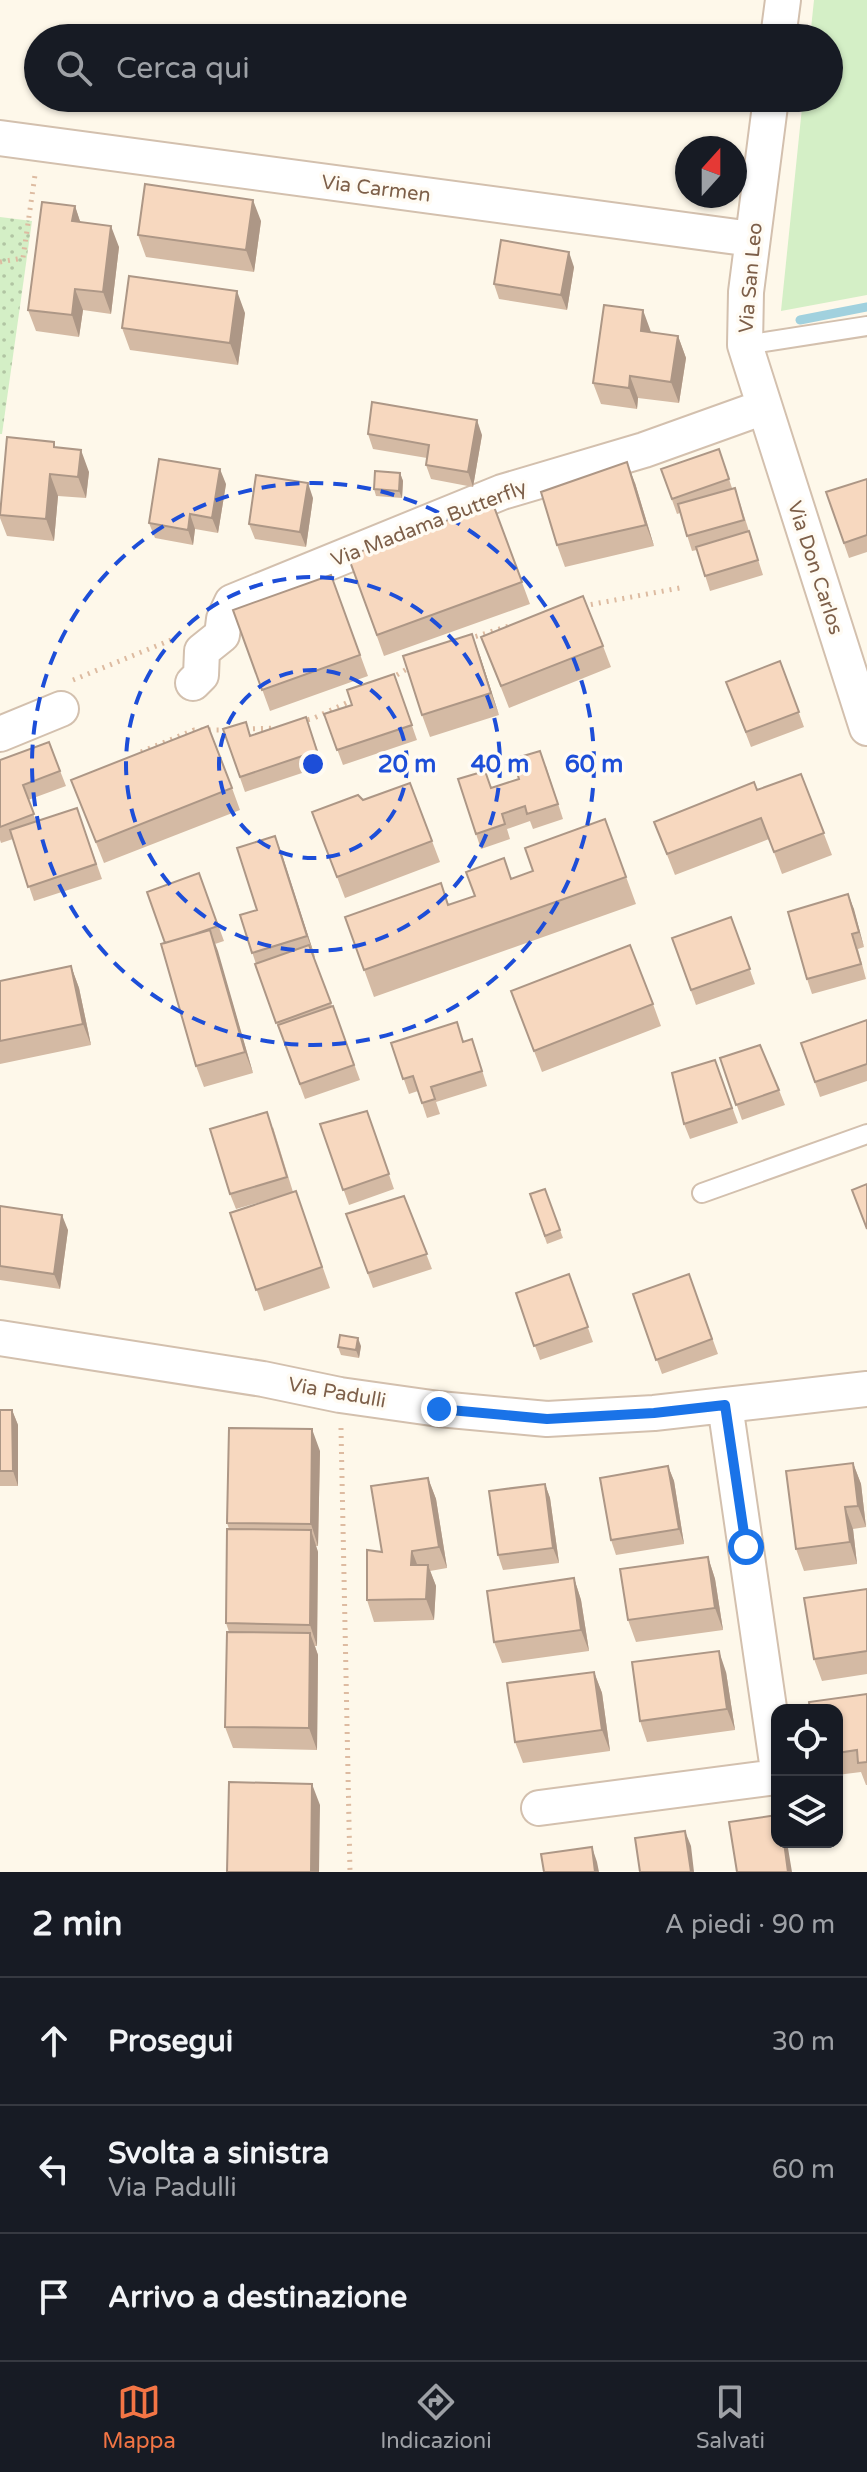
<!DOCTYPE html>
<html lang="it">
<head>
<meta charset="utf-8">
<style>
  :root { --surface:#171b24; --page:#242831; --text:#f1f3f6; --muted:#9ea1a6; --line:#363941; --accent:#f37545 }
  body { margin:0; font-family:"Varela Round",sans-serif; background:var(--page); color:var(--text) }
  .controls { position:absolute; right:24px; bottom:24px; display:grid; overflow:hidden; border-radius:16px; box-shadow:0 2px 6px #0004 }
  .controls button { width:72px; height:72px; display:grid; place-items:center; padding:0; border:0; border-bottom:2px solid var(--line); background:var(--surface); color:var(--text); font:40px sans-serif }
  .compass { position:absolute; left:675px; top:136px; width:72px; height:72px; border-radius:50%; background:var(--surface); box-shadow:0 2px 6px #0004; rotate:21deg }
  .stop { position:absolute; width:24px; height:24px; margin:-18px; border:6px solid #1a73e8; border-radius:50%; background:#fff }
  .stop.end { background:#1a73e8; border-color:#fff; box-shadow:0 2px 8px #0008 }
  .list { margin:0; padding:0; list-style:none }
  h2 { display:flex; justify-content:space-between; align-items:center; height:104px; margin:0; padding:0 32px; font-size:34px }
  h2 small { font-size:26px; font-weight:400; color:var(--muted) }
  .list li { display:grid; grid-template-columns:52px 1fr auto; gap:24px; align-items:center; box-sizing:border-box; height:128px; padding:0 32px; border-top:2px solid var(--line) }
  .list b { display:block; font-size:30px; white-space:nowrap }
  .list p { margin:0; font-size:26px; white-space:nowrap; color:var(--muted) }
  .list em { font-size:26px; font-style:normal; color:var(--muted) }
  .icon { flex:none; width:44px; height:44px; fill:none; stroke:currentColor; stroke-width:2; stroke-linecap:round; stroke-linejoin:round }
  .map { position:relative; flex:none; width:867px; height:1872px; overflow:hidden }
  .search { position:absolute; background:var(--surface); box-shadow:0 2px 6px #0004; left:24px; right:24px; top:24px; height:88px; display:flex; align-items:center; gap:20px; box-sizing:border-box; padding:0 28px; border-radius:44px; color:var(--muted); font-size:30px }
  .sheet { height:488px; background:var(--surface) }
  nav { display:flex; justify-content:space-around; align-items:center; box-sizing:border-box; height:112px; border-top:2px solid var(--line); background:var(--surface); font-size:22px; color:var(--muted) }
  nav a { display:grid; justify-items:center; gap:4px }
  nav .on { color:var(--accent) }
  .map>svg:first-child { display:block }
  .grass { fill:#d4efc6 }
  .park { fill:url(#park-dots) }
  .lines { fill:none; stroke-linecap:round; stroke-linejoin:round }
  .stream { stroke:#a1d1de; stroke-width:9 }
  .service-casing { stroke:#d3c0ae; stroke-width:22 }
  .minor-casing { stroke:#d3c0ae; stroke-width:38 }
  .path { stroke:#ddbba1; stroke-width:5; stroke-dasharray:2 6; stroke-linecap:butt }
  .service { stroke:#fff; stroke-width:18 }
  .minor { stroke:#fff; stroke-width:34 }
  .wall { fill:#d4baa4 }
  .shaded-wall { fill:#ad9786 }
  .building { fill:#f7d8bf; stroke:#ad9786; stroke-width:2 }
  .route { stroke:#1a73e8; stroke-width:10 }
  .ring { fill:none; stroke:#1d4ed8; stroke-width:4; stroke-dasharray:14 10 }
  .labels { text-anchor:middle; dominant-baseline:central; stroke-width:7; stroke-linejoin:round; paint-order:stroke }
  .street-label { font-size:20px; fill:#7d5f49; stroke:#fffbf3 }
  .centre { fill:#1d4ed8; stroke:#fffbf3; stroke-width:4 }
  .ring-label { font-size:24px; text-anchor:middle; font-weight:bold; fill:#1d4ed8; stroke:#fffbf3; stroke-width:7; stroke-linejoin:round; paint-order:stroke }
</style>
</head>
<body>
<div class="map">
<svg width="867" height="1872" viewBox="0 0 867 1872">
  <defs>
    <pattern id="park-dots" width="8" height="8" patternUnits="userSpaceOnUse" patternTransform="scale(2)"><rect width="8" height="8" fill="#d4efc6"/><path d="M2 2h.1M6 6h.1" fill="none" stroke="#b1c5a3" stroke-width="1.8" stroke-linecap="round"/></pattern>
  </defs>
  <rect width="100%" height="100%" fill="#fef8ea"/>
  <path class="grass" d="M814,0H867V295L781,311L803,98H829V38H810Z"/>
  <path class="park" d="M0,217L32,221L2,434H0Z"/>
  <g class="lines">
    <path class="stream" d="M800,320L867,307"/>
    <defs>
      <path id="service" d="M745,345L867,326
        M702,1193L867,1134"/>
      <path id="minor" d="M778,38L783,0
        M771,98L746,292L745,345L867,728
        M0,138L752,239
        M193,683L201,675L202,651L222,635L224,619L232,602L502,492L644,450L764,407
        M0,734L61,709
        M0,1338L263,1379L340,1395L439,1409L547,1419L654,1413L867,1389
        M725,1405L777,1763
        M539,1808L777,1777"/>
    </defs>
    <use href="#service" class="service-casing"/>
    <use href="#minor" class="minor-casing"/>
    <path class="path" d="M0,262L23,258L35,175
      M583,606L685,587
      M468,639L512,625
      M390,679L412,666
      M73,680L171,640
      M300,722L314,718L357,698
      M245,729L275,728
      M141,752L194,730H227
      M341,1428L350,1872"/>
    <use href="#service" class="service"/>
    <use href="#minor" class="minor"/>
  </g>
  <path class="wall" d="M75,206L80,222L119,247L111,314L83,310L79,337L36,331L28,310Z
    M261,221L254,272L146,257L138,235Z
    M574,267L567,310L499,299L494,284Z
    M245,313L238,365L130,350L122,328Z
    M651,333L678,336L686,358L679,403L638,398L637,409L601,404L593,383Z
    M368,434L482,435L473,487L431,479L426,465L427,458L373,449Z
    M56,448L89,472L86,498L58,496L54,541L7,536L0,518V504Z
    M719,449L732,488L740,503L763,575L710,591L697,550L692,551L680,513L677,514L661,469Z
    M400,473L403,481L402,498L376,496L374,489Z
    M867,479V552L849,558L826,492Z
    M635,483L654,546L565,567L557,545Z
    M226,484L218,533L195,529L193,545L155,538L149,523Z
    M313,498L306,547L255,539L249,524Z
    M493,504L530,604L384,656L348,556Z
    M331,575L368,676L270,711L233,610Z
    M481,637L603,646L611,667L509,708Z
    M480,656L499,715L430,737L422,715Z
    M780,661L804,727L751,747L726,682Z
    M394,674L417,740L343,765L324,714L352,705Z
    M306,717L323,766L245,792L223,729L251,736Z
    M49,742L66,786L28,800L36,821L77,808L102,879L34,901L13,839L1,843L0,840V760Z
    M546,766L563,819L533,829L530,821L507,829L510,839L481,849L476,834L491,788L519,779Z
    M801,774L832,855L782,874L769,839L675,875L654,822L757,790Z
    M71,780L232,788L240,810L104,863Z
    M363,800L432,841L440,862L345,898L312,812Z
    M605,819L636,904L374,997L345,917L449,905L475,896L512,879L533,871Z
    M275,836L315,957L314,958L332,1006H333L360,1080L305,1099L255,964H256L240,915L257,910Z
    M199,873L224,941L215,944L253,1073L204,1087L196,1066L165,943Z
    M848,894L864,947L858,949L866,979L812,994L807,979Z
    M731,917L755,984L696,1005L672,938Z
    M71,966L79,988L91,1045L0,1064V981Z
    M511,991L653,1004L661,1026L542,1072Z
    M867,1020V1081L820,1097L801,1043Z
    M464,1042L477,1054L487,1086L436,1102L440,1114L427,1118L418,1091L409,1094L391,1043Z
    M720,1058L779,1090L785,1105L742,1120Z
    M715,1060L738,1123L690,1139L684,1124Z
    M367,1111L394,1189L349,1205L320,1124Z
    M273,1127L293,1192L296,1191L330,1288L264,1311L230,1213L275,1198L236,1209L230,1194Z
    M545,1189L563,1238L547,1244L530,1194Z
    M404,1196L432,1269L373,1288L346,1214Z
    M0,1206L68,1230L60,1289L0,1280Z
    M569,1274L593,1342L540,1360L516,1293Z
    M689,1274L718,1354L662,1374L633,1294Z
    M361,1346L359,1358L341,1355L338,1347Z
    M0,1410H12L18,1425V1486H0Z
    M320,1451L318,1546H316L318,1552L317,1646H315L318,1655L317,1750L233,1748L225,1727L229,1632L226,1623L229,1529L227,1523Z
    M853,1463L861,1484L866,1527L853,1529L857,1564L804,1571L796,1549Z
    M668,1466L674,1481L684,1544L616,1555L611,1540Z
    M428,1478L436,1499L447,1568L430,1571L436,1586L434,1620L374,1622L367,1600L382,1552Z
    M545,1484L550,1498L559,1563L503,1570L498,1555Z
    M708,1557L715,1579L723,1630L636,1642L628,1620Z
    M574,1578L581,1600L589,1651L502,1663L494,1642Z
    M867,1589V1674L822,1681L814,1659Z
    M594,1672L602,1693L610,1751L523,1763L515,1742Z
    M726,1672L735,1730L647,1742L640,1721Z
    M867,1694V1785H866L861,1772L837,1775V1710Z"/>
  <path class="shaded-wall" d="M253,200L261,221L254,272L246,250Z
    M75,206L82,227L72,221Z
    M111,226L119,247L111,314L103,292Z
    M569,252L574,267L567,310L561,295Z
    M75,289L83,310L79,337L72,315Z
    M237,291L245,313L238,365L230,343Z
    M643,310L651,332L648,353L641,331Z
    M678,336L686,358L679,403L671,382Z
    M630,376L638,398L637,409L629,388Z
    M477,420L482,435L473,487L468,472Z
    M81,450L89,472L86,498L78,477Z
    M627,462L635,483L654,546L646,525Z
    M220,469L226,484L218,533L212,518Z
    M400,473L403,481L402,498L399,491Z
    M50,474L58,496L54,541L46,519Z
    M308,483L313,498L306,547L300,532Z
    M190,514L195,529L193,545L188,530Z
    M472,634L480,656L499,715L491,693Z
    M275,836L283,857L315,957L307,936Z
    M848,894L854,909L864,947L859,932Z
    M210,930L218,951L253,1073L245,1052Z
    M71,966L79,988L91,1045L83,1024Z
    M62,1215L68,1230L60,1289L54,1274Z
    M358,1338L361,1346L359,1358L356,1350Z
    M12,1410L18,1425V1486L13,1471Z
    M312,1429L320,1451L318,1546L311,1524Z
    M853,1463L861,1484L866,1527L858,1506Z
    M668,1466L674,1481L684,1544L679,1529Z
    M428,1478L436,1499L447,1568L439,1547Z
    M545,1484L550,1498L559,1563L553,1548Z
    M845,1507L853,1529L857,1564L850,1542Z
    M311,1530L318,1552L317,1646L310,1625Z
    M412,1551L420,1572L411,1565Z
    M708,1557L715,1579L723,1630L715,1608Z
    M428,1565L436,1586L434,1620L426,1599Z
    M574,1578L581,1600L589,1651L581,1630Z
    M310,1633L318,1655L317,1750L309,1728Z
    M719,1651L726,1672L735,1730L727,1709Z
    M594,1672L602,1693L610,1751L602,1730Z
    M312,1784L320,1805L319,1872H311Z
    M685,1831L691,1846L694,1872H691Z
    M784,1842H787L792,1872H788Z
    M592,1847L597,1862L599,1872H595Z"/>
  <path class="building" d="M145,184L253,200L246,250L138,235Z
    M42,202L75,206L72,221L111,226L103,292L75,289L72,315L28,310Z
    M501,240L569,252L561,295L494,284Z
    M129,276L237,291L230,343L122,328Z
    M604,305L643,310L641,331L678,336L671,382L630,376L629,388L593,383Z
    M372,402L477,420L468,472L426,465L429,445L368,434Z
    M7,437L54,442V447L81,450L78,477L50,474L46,519L0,515Z
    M719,449L729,479L672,499L661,469Z
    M159,459L220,469L212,518L190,514L188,530L149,523Z
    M627,462L646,525L557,545L541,492Z
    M375,471L400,473L399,491L374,489Z
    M256,475L308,483L300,532L249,524Z
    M867,479V535L844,543L826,492Z
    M735,488L744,520L687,536L678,504Z
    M493,504L522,582L377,635L348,556Z
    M749,531L758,560L705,576L696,547Z
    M331,575L360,655L262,690L233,610Z
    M583,596L603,646L501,686L481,637Z
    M472,634L491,693L422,715L403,656Z
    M780,661L799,712L746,732L726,682Z
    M394,674L412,725L337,750L324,714L352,705L347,690Z
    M306,717L317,751L240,777L223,729L246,722L250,736Z
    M208,726L232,788L96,842L71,780Z
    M49,742L60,771L23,785L34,814L0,827V760Z
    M540,751L558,804L527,814L525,806L502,814L505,824L476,834L458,779L485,771L491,788L519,779L513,759Z
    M801,774L824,833L774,852L761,818L667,854L654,822L754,782L757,790Z
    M410,783L432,841L337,877L312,812L358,795L363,800Z
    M77,808L96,864L28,887L10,830Z
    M605,819L626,877L364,970L345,917L441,883L448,905L475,896L466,872L504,858L511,879L533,871L525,848Z
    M275,836L307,936L252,953L240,915L257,910L237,848Z
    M199,873L218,926L195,934L165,943L147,892Z
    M848,894L859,932L852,934L861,964L807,979L788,912Z
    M731,917L750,969L691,990L672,938Z
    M210,930L245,1052L196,1066L161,944Z
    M309,945L331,1003L276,1023L255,964Z
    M630,945L653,1004L534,1051L511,991Z
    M71,966L83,1024L0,1041V981Z
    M333,1006L354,1065L300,1084L278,1025Z
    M867,1020V1064L815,1082L801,1043Z
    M457,1022L463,1042L472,1039L482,1071L431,1087L435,1099L422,1103L413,1076L403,1079L391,1043Z
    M760,1045L779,1090L736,1105L720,1058Z
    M715,1060L732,1108L684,1124L672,1073Z
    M367,1111L389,1174L343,1190L320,1124Z
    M267,1112L287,1177L230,1194L210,1129Z
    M867,1184V1229L852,1190Z
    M545,1189L560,1230L545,1236L530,1194Z
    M296,1191L322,1267L256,1290L230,1213Z
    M404,1196L427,1254L368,1273L346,1214Z
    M0,1206L62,1215L54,1274L0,1266Z
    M569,1274L588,1327L534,1346L516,1293Z
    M689,1274L712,1339L656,1360L633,1294Z
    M340,1335L358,1338L356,1350L338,1347Z
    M0,1410H12L13,1471H0Z
    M229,1428L312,1429L311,1524L227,1523Z
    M853,1463L858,1506L845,1507L850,1542L796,1549L786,1471Z
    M668,1466L679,1529L611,1540L600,1478Z
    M428,1478L439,1547L412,1551L411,1565H428L426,1599L367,1600V1550L382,1552L371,1486Z
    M545,1484L553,1548L498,1555L489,1491Z
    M227,1529L311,1530L310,1625L226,1623Z
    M708,1557L715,1608L628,1620L620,1569Z
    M574,1578L581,1630L494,1642L487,1591Z
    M867,1589V1651L814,1659L804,1598Z
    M227,1632L310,1633L309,1728L225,1727Z
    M719,1651L727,1709L640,1721L632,1662Z
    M594,1672L602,1730L515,1742L507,1683Z
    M867,1694V1762L858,1763L857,1750L837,1753V1710H810L809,1702Z
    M229,1782L312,1784L311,1872H227Z
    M777,1815V1842H784L788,1872H737L729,1822Z
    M685,1831L691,1872H640L635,1838Z
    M592,1847L595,1872H544L541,1854Z"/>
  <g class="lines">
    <path class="route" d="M439,1409L547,1419L654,1413L725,1405L746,1547"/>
  </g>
  <g class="ring">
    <circle cx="313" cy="764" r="94"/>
    <circle cx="313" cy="764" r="187"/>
    <circle cx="313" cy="764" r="281"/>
  </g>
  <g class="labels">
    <g class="street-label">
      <text transform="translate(376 189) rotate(7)">Via Carmen</text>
      <text transform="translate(751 278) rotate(-85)">Via San Leo</text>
      <text transform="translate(429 524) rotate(-21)">Via Madama Butterfly</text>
      <text transform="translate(815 568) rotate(72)">Via Don Carlos</text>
      <text transform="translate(337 1393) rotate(10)">Via Padulli</text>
    </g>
  </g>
  <circle cx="313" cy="764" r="12" class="centre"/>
  <g class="ring-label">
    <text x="407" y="772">20 m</text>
    <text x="500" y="772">40 m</text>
    <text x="594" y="772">60 m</text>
  </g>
</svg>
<div class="controls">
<button><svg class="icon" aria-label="locate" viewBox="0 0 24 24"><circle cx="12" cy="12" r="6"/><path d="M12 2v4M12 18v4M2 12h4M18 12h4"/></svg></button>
<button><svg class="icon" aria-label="layers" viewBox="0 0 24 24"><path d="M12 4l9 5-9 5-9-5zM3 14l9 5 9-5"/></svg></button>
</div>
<svg class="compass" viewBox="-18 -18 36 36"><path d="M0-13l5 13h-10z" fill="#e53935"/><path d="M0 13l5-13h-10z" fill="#9ea1a6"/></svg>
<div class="stop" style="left:746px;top:1547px"></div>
<div class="stop end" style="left:439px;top:1409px"></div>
<div class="search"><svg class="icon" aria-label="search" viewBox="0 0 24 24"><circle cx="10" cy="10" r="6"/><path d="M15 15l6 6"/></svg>Cerca qui</div>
</div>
<section class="sheet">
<h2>2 min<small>A piedi · 90 m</small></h2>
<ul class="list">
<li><svg class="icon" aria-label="ahead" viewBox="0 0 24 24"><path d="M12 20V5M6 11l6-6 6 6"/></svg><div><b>Prosegui</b></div><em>30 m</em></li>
<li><svg class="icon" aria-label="left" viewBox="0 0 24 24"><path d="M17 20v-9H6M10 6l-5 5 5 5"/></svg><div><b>Svolta a sinistra</b><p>Via Padulli</p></div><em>60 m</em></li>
<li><svg class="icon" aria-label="arrive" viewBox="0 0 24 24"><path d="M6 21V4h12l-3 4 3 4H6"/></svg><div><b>Arrivo a destinazione</b></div></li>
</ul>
</section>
<nav>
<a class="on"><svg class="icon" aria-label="map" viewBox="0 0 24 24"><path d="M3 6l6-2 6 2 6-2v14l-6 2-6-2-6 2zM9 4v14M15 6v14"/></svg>Mappa</a>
<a><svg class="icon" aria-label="directions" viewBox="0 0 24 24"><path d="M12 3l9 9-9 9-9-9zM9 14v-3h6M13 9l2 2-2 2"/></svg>Indicazioni</a>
<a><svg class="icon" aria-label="saved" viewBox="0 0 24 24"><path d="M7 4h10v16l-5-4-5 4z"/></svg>Salvati</a>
</nav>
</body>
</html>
